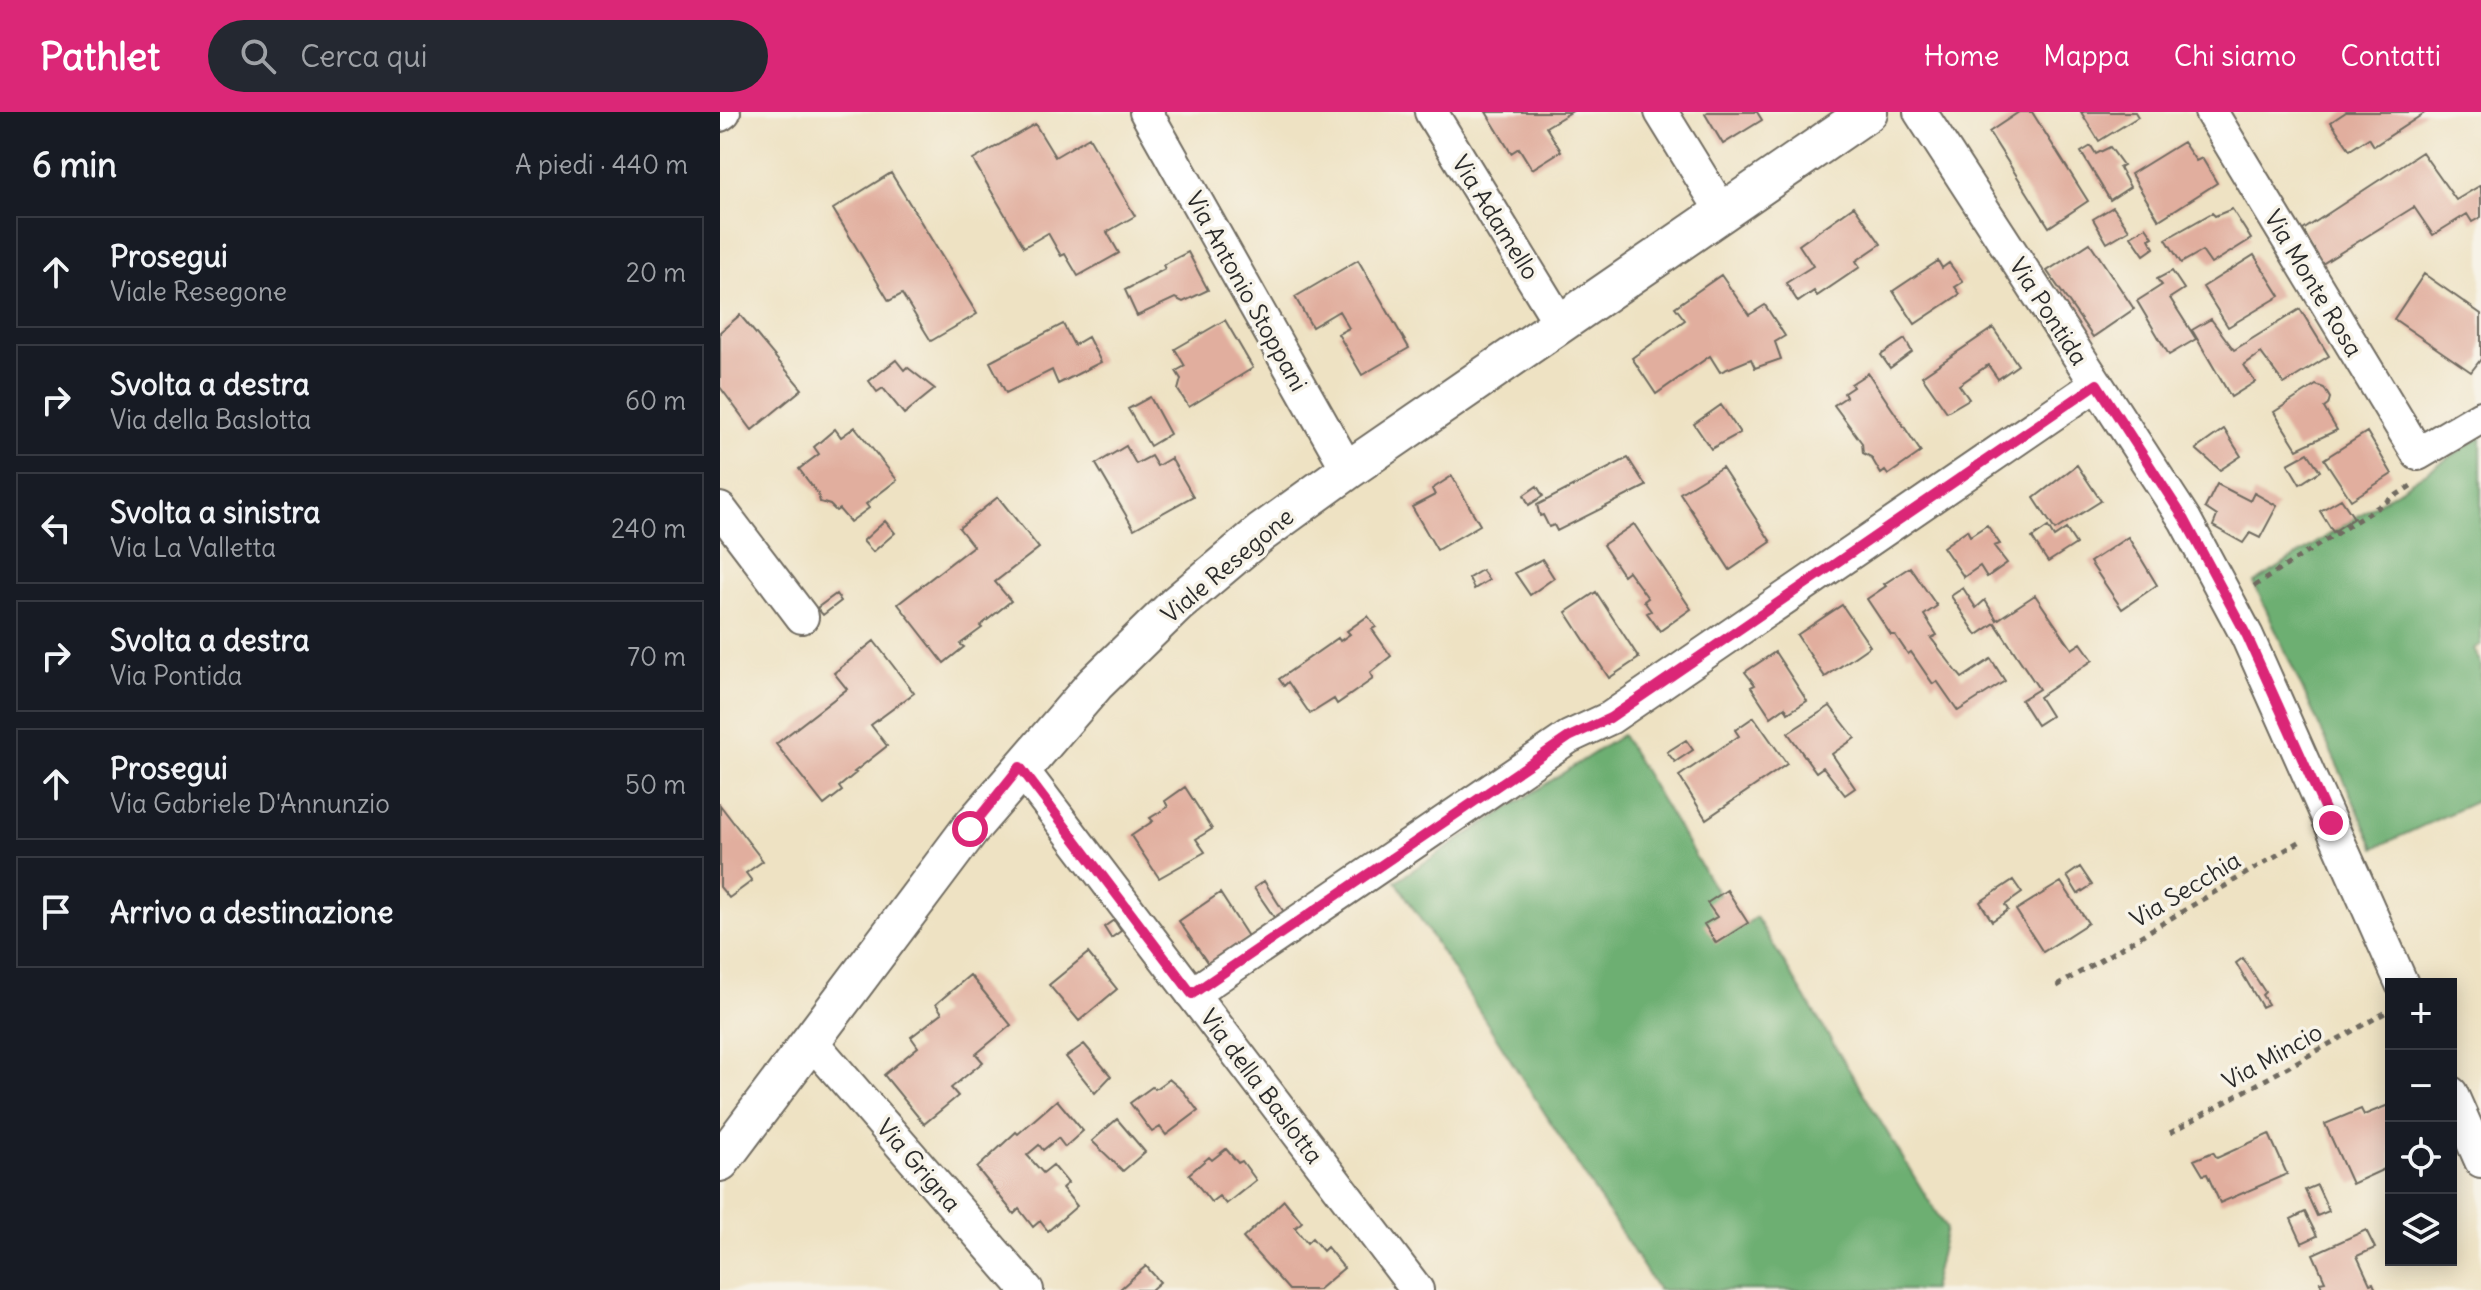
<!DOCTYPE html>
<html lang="it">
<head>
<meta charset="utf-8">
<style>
  :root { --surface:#171b24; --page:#242831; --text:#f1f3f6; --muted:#9ea1a6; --line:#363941; --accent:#db2777 }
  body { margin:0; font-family:Delius,sans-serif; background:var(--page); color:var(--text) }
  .controls { position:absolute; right:24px; bottom:24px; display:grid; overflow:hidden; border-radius:0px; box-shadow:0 4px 20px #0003 }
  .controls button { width:72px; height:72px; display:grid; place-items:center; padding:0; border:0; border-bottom:2px solid var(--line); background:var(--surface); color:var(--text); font:40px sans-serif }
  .stop { position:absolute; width:24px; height:24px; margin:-18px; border:6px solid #db2777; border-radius:50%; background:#fff }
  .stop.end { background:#db2777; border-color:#fff; box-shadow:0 2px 8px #0008 }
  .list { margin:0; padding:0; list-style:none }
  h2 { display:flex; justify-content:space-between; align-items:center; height:104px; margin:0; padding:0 32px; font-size:34px }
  h2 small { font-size:26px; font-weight:400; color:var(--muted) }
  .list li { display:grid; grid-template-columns:52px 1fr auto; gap:24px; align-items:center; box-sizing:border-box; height:112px; margin:0 16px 16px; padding:0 16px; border:2px solid var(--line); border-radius:0px }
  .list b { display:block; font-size:30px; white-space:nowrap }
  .list p { margin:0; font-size:26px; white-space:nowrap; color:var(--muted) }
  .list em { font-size:26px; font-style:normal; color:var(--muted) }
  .icon { flex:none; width:44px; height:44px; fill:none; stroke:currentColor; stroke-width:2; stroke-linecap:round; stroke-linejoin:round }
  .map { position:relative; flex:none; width:1761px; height:1178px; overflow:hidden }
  header { display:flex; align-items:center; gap:48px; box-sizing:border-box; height:112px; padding:0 40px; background:var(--accent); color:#fff }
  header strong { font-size:38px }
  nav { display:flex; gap:44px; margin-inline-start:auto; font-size:28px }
  .search { width:560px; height:72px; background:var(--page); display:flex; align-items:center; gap:20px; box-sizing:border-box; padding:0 28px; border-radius:44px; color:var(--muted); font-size:30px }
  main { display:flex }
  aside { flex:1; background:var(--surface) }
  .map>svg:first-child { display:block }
  .forest { fill:#6daf72; stroke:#4c6d4e; stroke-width:2 }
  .building { fill:#e1ae9e }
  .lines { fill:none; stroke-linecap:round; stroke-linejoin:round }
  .minor-casing { stroke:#6f6b60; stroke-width:36 }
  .tertiary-casing { stroke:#6f6b60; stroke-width:42 }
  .path { stroke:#6f6b60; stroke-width:5; stroke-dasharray:6 6; stroke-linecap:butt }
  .minor { stroke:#fff; stroke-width:32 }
  .tertiary { stroke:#fff; stroke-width:38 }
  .route { stroke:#db2777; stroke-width:10 }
  .labels { text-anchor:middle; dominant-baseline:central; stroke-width:7; stroke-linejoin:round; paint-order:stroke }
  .street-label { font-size:24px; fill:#2b2b2b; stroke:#f7f3e8 }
</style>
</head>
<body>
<header>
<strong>Pathlet</strong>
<div class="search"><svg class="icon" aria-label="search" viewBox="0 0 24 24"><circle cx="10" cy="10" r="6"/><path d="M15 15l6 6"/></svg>Cerca qui</div>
<nav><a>Home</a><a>Mappa</a><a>Chi siamo</a><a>Contatti</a></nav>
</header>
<main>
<aside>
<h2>6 min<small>A piedi · 440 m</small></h2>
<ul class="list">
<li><svg class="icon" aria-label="ahead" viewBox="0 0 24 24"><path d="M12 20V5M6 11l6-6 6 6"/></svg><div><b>Prosegui</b><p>Viale Resegone</p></div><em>20 m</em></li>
<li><svg class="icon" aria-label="right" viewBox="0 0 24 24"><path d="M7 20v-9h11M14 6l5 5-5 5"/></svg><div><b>Svolta a destra</b><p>Via della Baslotta</p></div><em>60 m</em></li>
<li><svg class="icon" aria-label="left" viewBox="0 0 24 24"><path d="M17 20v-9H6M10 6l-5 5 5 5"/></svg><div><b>Svolta a sinistra</b><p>Via La Valletta</p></div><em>240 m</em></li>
<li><svg class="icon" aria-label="right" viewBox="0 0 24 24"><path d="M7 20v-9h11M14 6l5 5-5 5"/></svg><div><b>Svolta a destra</b><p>Via Pontida</p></div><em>70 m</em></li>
<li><svg class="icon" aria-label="ahead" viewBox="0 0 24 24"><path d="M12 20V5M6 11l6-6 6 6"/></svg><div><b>Prosegui</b><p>Via Gabriele D'Annunzio</p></div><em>50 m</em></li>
<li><svg class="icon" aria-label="arrive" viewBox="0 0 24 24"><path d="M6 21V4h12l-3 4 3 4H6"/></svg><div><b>Arrivo a destinazione</b></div></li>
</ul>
</aside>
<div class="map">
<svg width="1761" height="1178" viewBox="0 0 1761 1178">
  <rect width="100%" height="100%" fill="#f7f3e8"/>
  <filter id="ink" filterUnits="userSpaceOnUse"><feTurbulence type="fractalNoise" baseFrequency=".0125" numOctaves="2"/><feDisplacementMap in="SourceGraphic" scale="16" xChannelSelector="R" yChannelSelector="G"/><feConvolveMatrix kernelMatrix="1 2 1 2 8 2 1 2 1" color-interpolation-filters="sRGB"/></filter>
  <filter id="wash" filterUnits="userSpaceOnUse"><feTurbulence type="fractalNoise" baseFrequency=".006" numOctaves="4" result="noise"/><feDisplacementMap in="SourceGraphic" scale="32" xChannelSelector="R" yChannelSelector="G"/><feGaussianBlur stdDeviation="1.8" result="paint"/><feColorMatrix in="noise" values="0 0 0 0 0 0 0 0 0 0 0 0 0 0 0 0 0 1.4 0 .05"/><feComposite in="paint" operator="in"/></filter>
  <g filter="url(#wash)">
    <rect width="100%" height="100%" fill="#eee2c3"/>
    <path class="forest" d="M1761,325V533L1754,537L1761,552V687L1655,736L1534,471Z
      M902,623L1019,817L1036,805L1226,1117L1212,1178H938L676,769Z"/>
    <g id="blocks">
      <path class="building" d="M766,0H851L826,15L841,39L812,57L799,36L791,41Z
        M988,0H1037L1042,8L1003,32L985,2Z
        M1299,0H1312L1368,89L1329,115L1269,20Z
        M1361,0H1415L1418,5L1379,29Z
        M1626,0H1706L1654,34L1649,26L1630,38L1611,10Z
        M315,12L335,45L369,25L415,104L387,120L399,141L358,164L345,142L341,144L328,121L304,135L253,48Z
        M1463,30L1476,49L1482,46L1497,71L1439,108L1411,62Z
        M1371,34L1376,42L1390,35L1403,53L1399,55L1410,75L1390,88L1361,40Z
        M1702,40L1736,88L1761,73V105L1752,110L1747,102L1713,123L1694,95L1602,152L1583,118Z
        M171,61L257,202L211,229L182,182L169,189L113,97Z
        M1134,94L1161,132L1136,149L1140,155L1097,184L1094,179L1078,190L1066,171L1093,154L1079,133Z
        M1393,95L1409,118L1387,131L1373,107Z
        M1512,97L1531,127L1491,152L1482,139L1461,151L1446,127L1492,101L1495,104Z
        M1426,115L1433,125L1429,127L1434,136L1424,143L1411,124Z
        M1370,131L1414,197L1373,225L1327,159Z
        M468,140L488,178L463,190L455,186L417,204L405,178L445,157L443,153Z
        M1534,143L1560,184L1508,215L1483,175Z
        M638,148L689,236L642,263L618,222L629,216L619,199L592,215L575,185Z
        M1218,149L1222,156L1229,151L1243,170L1235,175L1240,182L1195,212L1173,179Z
        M1452,159L1464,177L1450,186L1476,227L1449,243L1417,189L1442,173L1437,167Z
        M1704,162L1761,202V247L1751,260L1674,207Z
        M1001,163L1029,203L1045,193L1065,224L1055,230L1061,247L1035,256L1031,247L1000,260L990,244L936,282L912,246L965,208L955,195Z
        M1580,197L1609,244L1564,272L1541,241L1524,253L1535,270L1511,285L1472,218L1491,207L1514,238Z
        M20,203L82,277L32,318L0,275V220Z
        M505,208L533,256L469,295L458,278L461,267L456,259L465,254L455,237Z
        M343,212L354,233L368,225L381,250L338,272L332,258L286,281L270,250Z
        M1273,216L1298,253L1278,267L1268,253L1239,273L1249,287L1227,300L1202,264Z
        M1185,227L1192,240L1170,256L1161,243Z
        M176,248L184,258L187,255L215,277L184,302L163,276L157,280L149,269Z
        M1148,261L1201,340L1168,363L1165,359L1161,362L1151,345L1143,341L1142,331L1114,293L1126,285L1124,281L1133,275L1131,272Z
        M1596,273L1604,276L1610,286L1608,293L1604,296L1617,318L1577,337L1554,300Z
        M430,285L450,322L430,334L408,297Z
        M1001,293L1020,321L991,337L974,312Z
        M135,315L177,368L146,392L149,396L130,410L119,397L116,399L110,393L100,390L98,382L79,357L99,342L94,335L115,317L121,325Z
        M1504,317L1521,344L1500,358L1476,337Z
        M1647,320L1672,362L1631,388L1604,347Z
        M406,334L416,352L431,344L437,354L451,346L473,384L414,417L376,352Z
        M1588,341L1600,359L1580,372L1568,352Z
        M908,346L926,374L837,419L834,413L829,415L823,403L820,404L817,393Z
        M1357,353L1381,389L1335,418L1314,386Z
        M1002,355L1051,430L1010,458L960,381Z
        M732,364L760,413L717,438L692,395L715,383L712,377Z
        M1497,372L1530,389L1534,381L1557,394L1540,426L1530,421L1523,431L1493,414L1497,404L1485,396Z
        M817,374L823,384L809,393L804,383Z
        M278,385L319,436L275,470L291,489L260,514L262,516L240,532L244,535L224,551L178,492L253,434L239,416Z
        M1621,387L1634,406L1613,420L1600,399Z
        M165,409L175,421L153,440L143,429Z
        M914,412L971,497L940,519L927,501L931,499L924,489L928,486L908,459L903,463L883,433Z
        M1267,413L1280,432L1274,434L1287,451L1267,465L1260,454L1244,465L1223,435L1247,418L1250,424Z
        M1328,415L1334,425L1346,417L1356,432L1328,450L1312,426Z
        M1408,425L1437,473L1402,497L1370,450Z
        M822,447L834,466L810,483L795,461Z
        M1190,455L1217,494L1204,503L1217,523L1211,526L1237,560L1242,566L1271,547L1285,569L1238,599L1217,569L1213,572L1191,540L1188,542L1175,523H1171L1147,487L1166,474L1164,472Z
        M762,458L769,468L754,477L749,466Z
        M1243,476L1256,496L1265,488L1277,508L1315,483L1352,537L1361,531L1373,548L1319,585L1331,604L1317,613L1301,588L1319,577L1275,511L1257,523L1231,484Z
        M876,480L919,546L889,566L846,500Z
        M116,482L121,489L103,503L97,496Z
        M1122,493L1150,534L1105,565L1077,523Z
        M648,504L656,515L652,517L671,544L650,561L653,567L617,592L614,587L590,602L568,570L564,574L559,567L618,526L620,529L630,522L627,519Z
        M154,529L194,581L151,613L167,634L134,660L136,661L119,675L122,679L104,693L56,632L127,577L114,561Z
        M1055,540L1087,589L1068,601L1065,595L1051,605L1031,575L1035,573L1025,560Z
        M1110,594L1135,626L1112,642L1135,676L1125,683L1103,655L1096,660L1068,621Z
        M1034,605L1067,652L986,707L959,664L1019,624L1015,618Z
        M966,628L973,638L955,650L947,640Z
        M465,675L492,717L476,727L485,740L439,766L411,724L433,709L430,706L448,695L445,689Z
        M0,693L43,749L26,761L32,769L9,786L0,775Z
        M1360,755L1372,773L1358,782L1347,764Z
        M1293,768L1302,781L1285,793L1288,798L1272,809L1260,790Z
        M544,769L567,805L558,811L534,776Z
        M1341,770L1368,811L1323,840L1296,798Z
        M1007,778L1028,811L996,831L984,812L997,805L987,791Z
        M500,781L529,826L489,853L459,809Z
        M394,808L401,819L391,826L384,815Z
        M368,841L397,877L359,909L329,873Z
        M1523,846L1545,880L1542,883L1548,892L1542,895L1516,851Z
        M250,863L291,913L256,942L263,950L231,976L238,984L204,1012L164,963L198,935L191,925L222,901L216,892Z
        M364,932L391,964L375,981L346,945Z
        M449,967L463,979L478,999L446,1023L440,1015L432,1020L410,991L432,975L435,977Z
        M337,988L363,1019L345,1035L338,1026L323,1038L319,1033L307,1043L323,1061L333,1053L348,1071L342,1076L357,1094L328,1119L320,1109L313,1115L299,1097L294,1102L257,1056L296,1020L298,1022Z
        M1671,992V1054L1632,1072L1605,1012L1641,997L1644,1003Z
        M397,1007L425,1040L403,1059L372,1029Z
        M1549,1022L1567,1062L1500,1091L1487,1062L1483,1063L1474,1048L1493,1040L1497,1046Z
        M506,1037L518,1051L522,1049L536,1068L506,1092L499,1084L491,1090L469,1062L489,1045L492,1048Z
        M1597,1073L1609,1099L1597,1104L1585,1078Z
        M564,1088L582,1110L575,1116L587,1131L592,1126L603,1139L607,1135L624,1156L598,1178H569L523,1126Z
        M1585,1100L1597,1124L1582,1131L1571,1107Z
        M1646,1118L1655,1136L1637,1144L1650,1172L1653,1171L1656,1178H1603L1600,1170L1605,1169L1593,1142Z
        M426,1154L440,1170L431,1178H399Z"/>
    </g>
  </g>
  <g filter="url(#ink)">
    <use href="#blocks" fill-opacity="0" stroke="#6f6b60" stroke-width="2"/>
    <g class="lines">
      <defs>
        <path id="minor" d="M426,0L628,358
          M711,0L840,211
          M941,0L1002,99
          M1200,0L1465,408L1527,524L1682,872
          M1491,0L1698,342L1761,305
          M0,3L4,0
          M0,397L82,505
          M300,655L697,1178
          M472,882L849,625L890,606L1377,272
          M91,929L307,1178
          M1731,981L1761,1049"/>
        <path id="tertiary" d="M0,1050L250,717L375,572L457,492L541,421L628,358L1148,0"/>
      </defs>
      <use href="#minor" class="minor-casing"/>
      <use href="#tertiary" class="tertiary-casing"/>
      <path class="path" d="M1534,474L1694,372
        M1337,874L1584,727
        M1450,1021L1670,898"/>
      <use href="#minor" class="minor"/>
      <use href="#tertiary" class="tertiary"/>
    </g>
  </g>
  <g class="lines" filter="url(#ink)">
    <path class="route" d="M250,717L300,655L472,882L849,625L890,606L1377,272L1465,408L1527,524L1611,711"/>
  </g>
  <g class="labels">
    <g class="street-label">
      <text transform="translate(776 105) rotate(58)">Via Adamello</text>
      <text transform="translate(1594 171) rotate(59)">Via Monte Rosa</text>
      <text transform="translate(527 179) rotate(61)">Via Antonio Stoppani</text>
      <text transform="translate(1329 199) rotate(57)">Via Pontida</text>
      <text transform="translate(507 453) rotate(-40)">Viale Resegone</text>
      <text transform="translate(1465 777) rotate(-31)">Via Secchia</text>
      <text transform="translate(1552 944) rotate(-29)">Via Mincio</text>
      <text transform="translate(542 974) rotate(53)">Via della Baslotta</text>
      <text transform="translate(199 1053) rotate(49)">Via Grigna</text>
    </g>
  </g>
</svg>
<div class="controls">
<button>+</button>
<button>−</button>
<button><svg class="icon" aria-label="locate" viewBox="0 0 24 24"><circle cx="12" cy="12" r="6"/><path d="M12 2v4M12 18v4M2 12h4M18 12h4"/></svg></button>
<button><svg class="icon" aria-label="layers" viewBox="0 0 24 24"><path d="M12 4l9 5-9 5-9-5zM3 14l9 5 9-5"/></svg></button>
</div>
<div class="stop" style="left:250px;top:717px"></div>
<div class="stop end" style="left:1611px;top:711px"></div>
</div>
</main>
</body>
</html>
